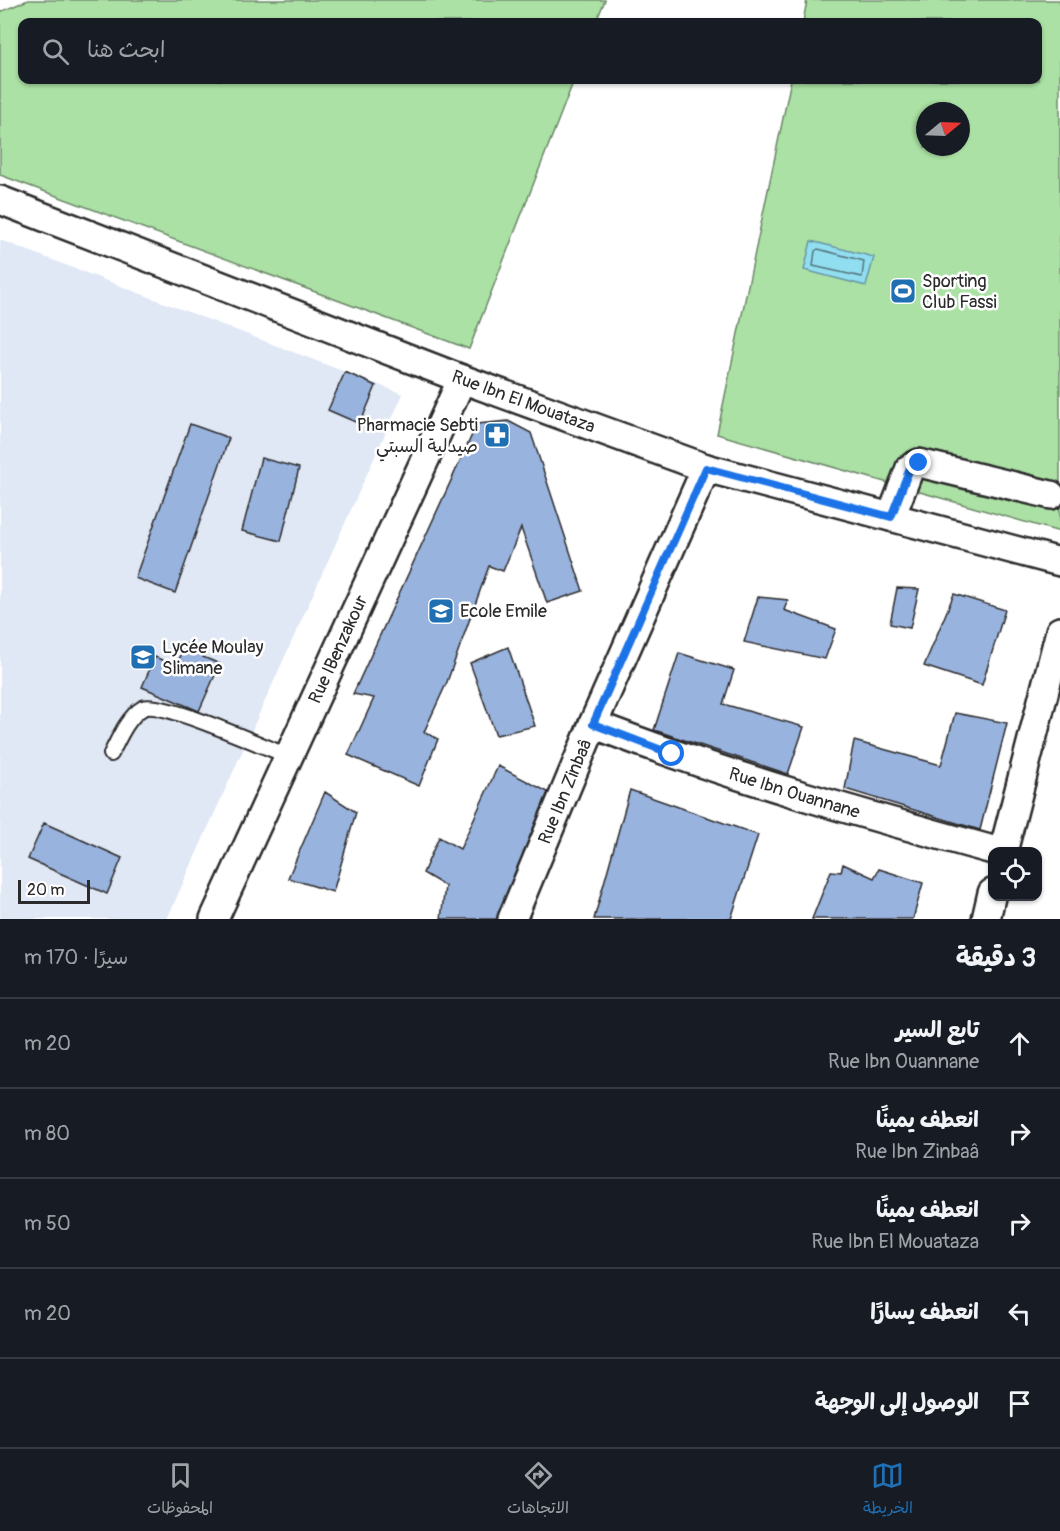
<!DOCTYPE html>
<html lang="ar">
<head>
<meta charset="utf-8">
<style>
  :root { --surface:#171b24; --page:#20242c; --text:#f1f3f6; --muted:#9ea1a6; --line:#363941; --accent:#1f6fb2 }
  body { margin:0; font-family:Pangolin,"Playpen Sans Arabic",sans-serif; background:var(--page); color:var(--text); direction:rtl }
  .controls { position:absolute; right:18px; bottom:18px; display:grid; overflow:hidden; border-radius:12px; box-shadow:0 2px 4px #0004 }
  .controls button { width:54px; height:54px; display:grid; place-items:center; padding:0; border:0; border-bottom:2px solid var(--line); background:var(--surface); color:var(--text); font:30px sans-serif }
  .compass { position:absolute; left:916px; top:102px; width:54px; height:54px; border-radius:50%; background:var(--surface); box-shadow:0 2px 4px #0004; rotate:71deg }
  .scale { position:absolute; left:18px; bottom:15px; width:72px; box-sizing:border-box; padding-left:6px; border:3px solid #2b2b2b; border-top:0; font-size:16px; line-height:21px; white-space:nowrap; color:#2b2b2b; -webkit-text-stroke:4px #fff; paint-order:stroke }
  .stop { position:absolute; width:18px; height:18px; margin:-14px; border:4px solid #1a73e8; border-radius:50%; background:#fff }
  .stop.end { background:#1a73e8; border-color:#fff; box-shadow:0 2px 6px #0008 }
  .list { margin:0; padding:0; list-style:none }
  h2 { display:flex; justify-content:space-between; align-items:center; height:78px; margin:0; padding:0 24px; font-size:26px }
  h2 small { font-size:20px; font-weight:400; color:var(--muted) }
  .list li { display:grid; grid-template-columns:39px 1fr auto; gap:18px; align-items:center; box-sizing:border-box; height:90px; padding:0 24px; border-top:2px solid var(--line) }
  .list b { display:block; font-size:22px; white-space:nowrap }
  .list p { margin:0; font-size:20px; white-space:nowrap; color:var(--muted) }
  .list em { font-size:20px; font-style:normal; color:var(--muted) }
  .icon { flex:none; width:33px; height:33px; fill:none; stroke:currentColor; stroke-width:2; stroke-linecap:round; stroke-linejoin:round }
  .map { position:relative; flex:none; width:1060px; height:919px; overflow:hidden; direction:ltr }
  .search { position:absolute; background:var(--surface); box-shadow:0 2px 4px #0004; left:18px; right:18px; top:18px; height:66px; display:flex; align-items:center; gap:15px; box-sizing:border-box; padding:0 21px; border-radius:12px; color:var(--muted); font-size:22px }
  .sheet { height:528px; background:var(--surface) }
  nav { display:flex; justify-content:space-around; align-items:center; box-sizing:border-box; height:84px; border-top:2px solid var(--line); background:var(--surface); font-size:16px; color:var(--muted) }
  nav a { display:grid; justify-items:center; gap:3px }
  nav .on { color:var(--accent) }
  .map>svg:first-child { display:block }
  .built { fill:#e0e8f5 }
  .green { fill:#abe1a4; stroke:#6b8668; stroke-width:1.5; fill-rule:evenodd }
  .water { fill:#91def1; stroke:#6896a2; stroke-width:1.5 }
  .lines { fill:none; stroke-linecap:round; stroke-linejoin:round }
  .shore { stroke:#54737a; stroke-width:1.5 }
  .building { fill:#99b3df; stroke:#2b2b2b; stroke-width:1.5 }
  .lane-casing { stroke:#2b2b2b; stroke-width:18 }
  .street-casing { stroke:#2b2b2b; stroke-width:32 }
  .lane { stroke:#fff; stroke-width:14 }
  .street { stroke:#fff; stroke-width:27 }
  .route { stroke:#1a73e8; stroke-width:8 }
  .labels { text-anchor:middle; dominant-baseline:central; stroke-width:5; stroke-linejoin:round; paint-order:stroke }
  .poi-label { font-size:18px; fill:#2b2b2b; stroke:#fff; text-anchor:start }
  .street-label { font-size:18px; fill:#2b2b2b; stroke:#fff }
</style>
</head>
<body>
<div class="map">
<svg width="1060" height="919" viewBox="0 0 1060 919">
  <rect width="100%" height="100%" fill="#fff"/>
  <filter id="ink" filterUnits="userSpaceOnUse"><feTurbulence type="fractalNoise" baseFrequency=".0167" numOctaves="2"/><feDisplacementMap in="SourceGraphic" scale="12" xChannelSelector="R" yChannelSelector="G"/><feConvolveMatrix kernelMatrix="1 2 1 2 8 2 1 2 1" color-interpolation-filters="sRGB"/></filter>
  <g filter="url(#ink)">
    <path class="built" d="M0,240L403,394L167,919H0Z"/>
    <path class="green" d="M28,0H605L596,22H22V80H574L469,349L0,175V12Z
      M807,0H1060V532L717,434L791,80H1038V22H803ZM925,111H961V147H925Z"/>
    <path class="water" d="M811,241L874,257L866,286L804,270Z"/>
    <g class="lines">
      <path class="shore" d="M818,249L864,261L862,277L813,266L815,251Z"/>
    </g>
    <path class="building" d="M345,372L376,386L360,424L328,410Z
      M508,421L531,433L583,591L547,603L521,528L503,571L489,566L447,682L424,732L438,739L419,786L348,755L374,698L353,694L477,424Z
      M190,424L229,438L175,593L135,578Z
      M261,458L299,468L281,541L242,531Z
      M897,588L919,589L910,628L890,624Z
      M954,594L1005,610L982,685L924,666Z
      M758,597L788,600L784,610L836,629L825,659L744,642Z
      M186,644L205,652L203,657L220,664L199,711L142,687L155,657L176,666Z
      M508,647L535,726L496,735L470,663Z
      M679,653L734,670L723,704L804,727L788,774L654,730Z
      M955,713L1007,723L980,830L845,789L854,741L941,765Z
      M498,766L548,792L497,919H441L445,886L423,873L439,837L460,849Z
      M630,790L758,835L731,919H594Z
      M325,792L356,812L333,892L288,878Z
      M44,823L122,858L107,894L28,859Z
      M843,864L874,878L879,869L923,883L913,919H812L831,871L841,872Z"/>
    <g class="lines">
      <defs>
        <path id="lane" d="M111,754C118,740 128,716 143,708C160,700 265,747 288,756"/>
        <g id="street">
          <path id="s1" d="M0,200L462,379L706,468L1060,562"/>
          <path d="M891,517L910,468L919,463L1051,495"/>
          <path id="s2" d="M593,724C726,776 862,814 1000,852"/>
          <path d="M1003,852L1060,631"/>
          <path id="s3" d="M214,919L462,379"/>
          <path id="s4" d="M512,919L593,724L706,468"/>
          <path d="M986,919L992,893"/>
        </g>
      </defs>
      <use href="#lane" class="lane-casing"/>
      <use href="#street" class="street-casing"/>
      <use href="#lane" class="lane"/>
      <use href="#street" class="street"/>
    </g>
  </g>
  <g class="lines" filter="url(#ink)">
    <path class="route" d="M672,754L593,724L706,468L891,517L910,468L919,463"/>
  </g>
  <defs>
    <symbol id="stadium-square" viewBox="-11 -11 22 22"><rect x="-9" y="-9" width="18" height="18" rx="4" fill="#1f6fb2" stroke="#fff"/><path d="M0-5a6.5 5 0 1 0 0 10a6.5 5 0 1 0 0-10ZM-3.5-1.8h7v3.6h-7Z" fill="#fff"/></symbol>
    <symbol id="pharmacy-square" viewBox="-11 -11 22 22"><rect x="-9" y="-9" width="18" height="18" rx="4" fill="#1f6fb2" stroke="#fff"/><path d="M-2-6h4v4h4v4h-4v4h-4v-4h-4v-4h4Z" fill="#fff"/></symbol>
    <symbol id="school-square" viewBox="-11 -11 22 22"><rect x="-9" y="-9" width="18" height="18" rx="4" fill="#1f6fb2" stroke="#fff"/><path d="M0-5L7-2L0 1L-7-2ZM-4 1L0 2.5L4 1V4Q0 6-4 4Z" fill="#fff"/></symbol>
  </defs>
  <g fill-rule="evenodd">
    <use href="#stadium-square" x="888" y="276" width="30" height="30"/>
    <use href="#pharmacy-square" x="482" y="420" width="30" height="30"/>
    <use href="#school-square" x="426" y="596" width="30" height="30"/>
    <use href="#school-square" x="128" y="642" width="30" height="30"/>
  </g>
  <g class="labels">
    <g class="poi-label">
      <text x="922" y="281">Sporting<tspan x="922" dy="21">Club Fassi</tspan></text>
      <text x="478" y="425" text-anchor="end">Pharmacie Sebti<tspan x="478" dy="21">صيدلية السبتي</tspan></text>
      <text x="460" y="611">Ecole Emile</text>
      <text x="162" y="647">Lycée Moulay<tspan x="162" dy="21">Slimane</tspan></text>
    </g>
    <g class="street-label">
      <text stroke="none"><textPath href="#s1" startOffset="561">Rue Ibn El Mouataza</textPath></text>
      <text stroke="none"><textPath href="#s3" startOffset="297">Rue IBenzakour</textPath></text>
      <text stroke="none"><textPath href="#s4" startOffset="138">Rue Ibn Zinbaâ</textPath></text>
      <text stroke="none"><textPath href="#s2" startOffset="213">Rue Ibn Ouannane</textPath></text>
    </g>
  </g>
</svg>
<div class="controls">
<button><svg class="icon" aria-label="locate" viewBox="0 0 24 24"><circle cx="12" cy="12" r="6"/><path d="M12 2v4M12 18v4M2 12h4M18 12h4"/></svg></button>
</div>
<svg class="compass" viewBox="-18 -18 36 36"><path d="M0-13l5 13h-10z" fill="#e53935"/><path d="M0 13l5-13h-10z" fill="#9ea1a6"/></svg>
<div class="scale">20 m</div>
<div class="stop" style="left:672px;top:754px"></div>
<div class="stop end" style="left:919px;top:463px"></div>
<div class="search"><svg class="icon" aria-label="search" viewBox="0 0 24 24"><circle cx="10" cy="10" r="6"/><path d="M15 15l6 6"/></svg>ابحث هنا</div>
</div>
<section class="sheet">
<h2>3 دقيقة<small>سيرًا · 170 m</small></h2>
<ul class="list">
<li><svg class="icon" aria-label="ahead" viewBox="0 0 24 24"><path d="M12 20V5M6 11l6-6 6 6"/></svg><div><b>تابع السير</b><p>Rue Ibn Ouannane</p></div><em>20 m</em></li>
<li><svg class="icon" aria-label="right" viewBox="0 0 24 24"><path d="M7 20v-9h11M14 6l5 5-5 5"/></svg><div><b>انعطف يمينًا</b><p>Rue Ibn Zinbaâ</p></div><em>80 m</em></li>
<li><svg class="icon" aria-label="right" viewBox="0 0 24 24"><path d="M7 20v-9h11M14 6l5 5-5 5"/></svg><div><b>انعطف يمينًا</b><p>Rue Ibn El Mouataza</p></div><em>50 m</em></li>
<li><svg class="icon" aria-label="left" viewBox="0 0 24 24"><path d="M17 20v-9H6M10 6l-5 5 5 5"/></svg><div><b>انعطف يسارًا</b></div><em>20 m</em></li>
<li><svg class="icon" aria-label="arrive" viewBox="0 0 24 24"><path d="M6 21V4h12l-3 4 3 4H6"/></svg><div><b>الوصول إلى الوجهة</b></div></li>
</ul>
</section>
<nav>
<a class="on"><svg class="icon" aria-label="map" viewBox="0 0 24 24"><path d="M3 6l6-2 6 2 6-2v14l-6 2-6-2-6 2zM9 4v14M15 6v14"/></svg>الخريطة</a>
<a><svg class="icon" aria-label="directions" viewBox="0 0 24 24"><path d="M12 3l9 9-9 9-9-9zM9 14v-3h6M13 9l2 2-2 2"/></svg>الاتجاهات</a>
<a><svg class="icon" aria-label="saved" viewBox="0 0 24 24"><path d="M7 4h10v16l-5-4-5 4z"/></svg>المحفوظات</a>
</nav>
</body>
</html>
